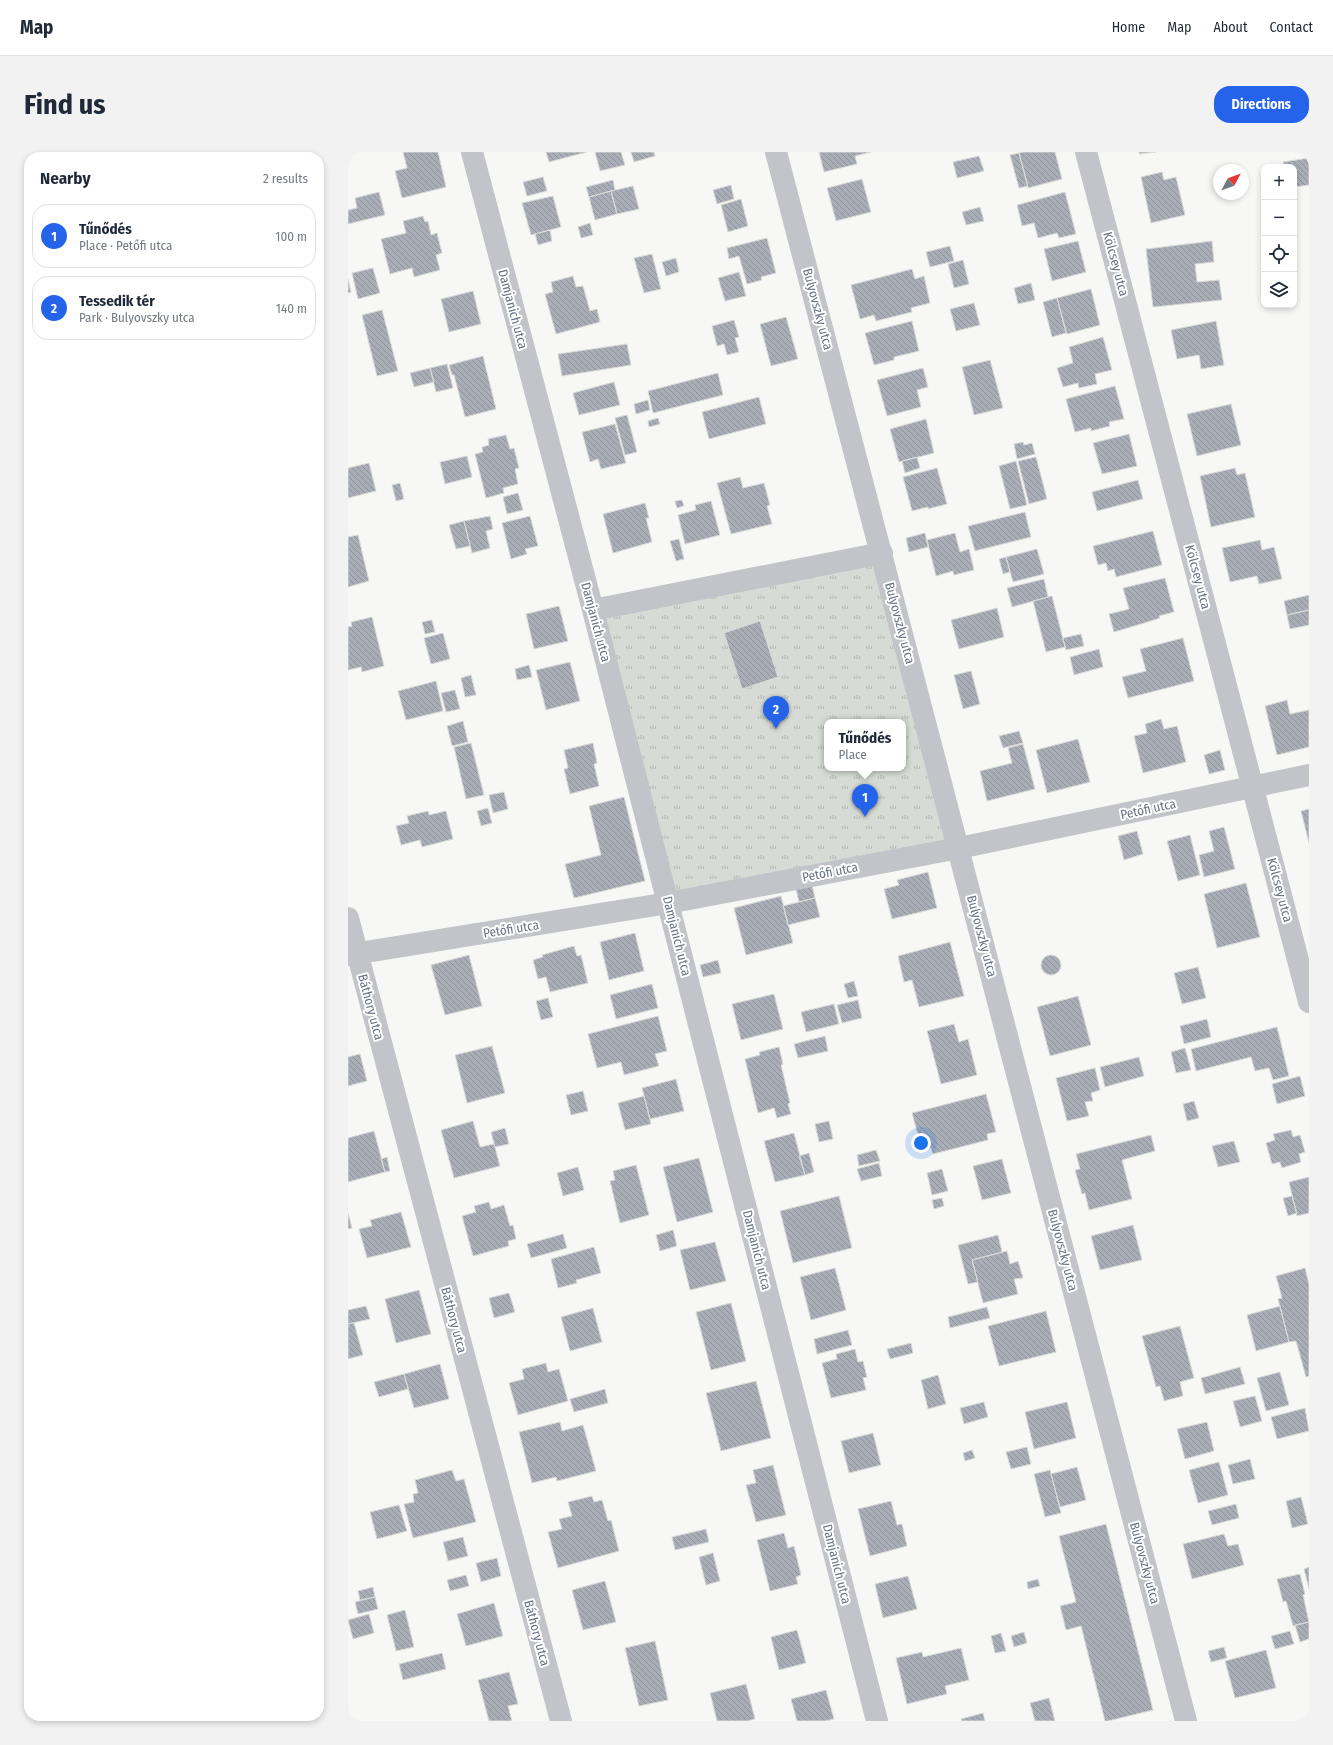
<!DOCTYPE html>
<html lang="en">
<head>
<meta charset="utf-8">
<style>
  :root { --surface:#fff; --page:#f2f2f3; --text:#1f2937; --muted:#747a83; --line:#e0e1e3; --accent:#2563eb }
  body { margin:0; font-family:"Fira Sans Condensed",sans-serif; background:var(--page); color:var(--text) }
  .controls { position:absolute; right:12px; top:12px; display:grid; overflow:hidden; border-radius:8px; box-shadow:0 2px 6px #0003 }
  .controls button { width:36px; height:36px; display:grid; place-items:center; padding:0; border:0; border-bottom:1px solid var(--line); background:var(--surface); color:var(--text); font:20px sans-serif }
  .compass { position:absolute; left:865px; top:12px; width:36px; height:36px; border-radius:50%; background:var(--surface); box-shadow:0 2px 6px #0003; rotate:49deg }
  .you { position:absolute; left:573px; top:991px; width:14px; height:14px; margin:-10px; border:3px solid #fff; border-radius:50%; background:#1a73e8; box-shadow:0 0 0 6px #1a73e833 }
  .badge { display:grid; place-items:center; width:26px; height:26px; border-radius:50%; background:var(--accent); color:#fff; font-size:13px; font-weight:700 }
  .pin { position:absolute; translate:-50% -33px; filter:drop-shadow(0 1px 2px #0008) }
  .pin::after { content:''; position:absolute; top:21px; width:14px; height:12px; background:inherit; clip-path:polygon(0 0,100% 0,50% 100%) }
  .popup { position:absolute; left:476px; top:567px; width:82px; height:52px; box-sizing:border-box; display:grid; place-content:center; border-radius:8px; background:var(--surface); filter:drop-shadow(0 1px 3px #0005); font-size:13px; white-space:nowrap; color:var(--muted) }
  .popup b { font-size:15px; color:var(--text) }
  .popup::after { content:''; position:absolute; left:50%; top:100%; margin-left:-8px; border:8px solid transparent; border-top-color:var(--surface) }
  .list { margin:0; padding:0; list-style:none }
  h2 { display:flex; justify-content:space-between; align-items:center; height:52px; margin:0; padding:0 16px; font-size:17px }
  h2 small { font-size:13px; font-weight:400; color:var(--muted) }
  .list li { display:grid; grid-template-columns:26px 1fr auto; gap:12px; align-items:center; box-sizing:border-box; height:64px; margin:0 8px 8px; padding:0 8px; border:1px solid var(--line); border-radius:16px }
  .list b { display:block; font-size:15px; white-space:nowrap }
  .list p { margin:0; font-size:13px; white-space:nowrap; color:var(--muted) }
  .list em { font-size:13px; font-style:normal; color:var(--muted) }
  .icon { flex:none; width:22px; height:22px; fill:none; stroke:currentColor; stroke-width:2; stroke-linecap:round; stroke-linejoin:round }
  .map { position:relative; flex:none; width:961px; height:1569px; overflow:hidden; border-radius:16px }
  header { display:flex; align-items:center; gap:24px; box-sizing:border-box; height:56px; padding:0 20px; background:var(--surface); border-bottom:1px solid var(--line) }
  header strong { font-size:19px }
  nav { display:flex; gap:22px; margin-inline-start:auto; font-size:14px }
  .intro { display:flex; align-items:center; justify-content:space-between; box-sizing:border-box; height:96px; padding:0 24px }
  h1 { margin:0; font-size:28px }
  .button { padding:10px 18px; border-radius:16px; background:var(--accent); color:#fff; font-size:14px; font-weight:700 }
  main { display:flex; gap:24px; padding:0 24px }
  aside { flex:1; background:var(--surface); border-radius:16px; box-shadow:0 2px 6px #0003 }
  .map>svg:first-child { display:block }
  .park { fill:url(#park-tufts); fill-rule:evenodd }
  .building { fill:url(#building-back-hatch); stroke:#d9d9d8 }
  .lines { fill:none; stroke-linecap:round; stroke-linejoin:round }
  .minor { stroke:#c2c4c9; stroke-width:22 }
  .labels { text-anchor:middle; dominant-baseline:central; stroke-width:4; stroke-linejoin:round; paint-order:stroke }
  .street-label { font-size:13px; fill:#697384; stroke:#fff }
</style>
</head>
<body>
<header>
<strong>Map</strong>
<nav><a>Home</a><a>Map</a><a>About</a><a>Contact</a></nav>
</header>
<div class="intro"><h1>Find us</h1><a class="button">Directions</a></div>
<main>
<aside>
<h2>Nearby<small>2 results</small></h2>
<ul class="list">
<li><span class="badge">1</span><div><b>Tűnődés</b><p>Place · Petőfi utca</p></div><em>100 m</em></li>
<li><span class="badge">2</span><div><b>Tessedik tér</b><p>Park · Bulyovszky utca</p></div><em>140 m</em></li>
</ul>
</aside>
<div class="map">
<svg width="961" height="1569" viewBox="0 0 961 1569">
  <defs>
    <pattern id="park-tufts" width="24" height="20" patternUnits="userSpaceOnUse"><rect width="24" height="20" fill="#d6dcd5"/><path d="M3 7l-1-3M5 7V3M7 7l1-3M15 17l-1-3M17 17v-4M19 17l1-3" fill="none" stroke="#b2b7b2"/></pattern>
    <pattern id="building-back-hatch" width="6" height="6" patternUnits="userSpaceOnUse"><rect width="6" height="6" fill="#a9aeb6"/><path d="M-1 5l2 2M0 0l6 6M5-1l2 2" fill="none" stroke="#8e929a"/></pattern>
  </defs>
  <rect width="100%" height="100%" fill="#f7f8f5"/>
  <path class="park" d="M534,401L611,696L320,751L245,458ZM479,570H555V616H479Z"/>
  <path class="building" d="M55,0H90L98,35L54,46L47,19L59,16Z
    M198,0H239L201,10Z
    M247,0H273L277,13L252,19Z
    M283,0H306L307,4L286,10Z
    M471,0H523L507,4L509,12L476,20Z
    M675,0H707L714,27L680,36L671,1Z
    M791,0H808L791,2Z
    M671,1L680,34L671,36L662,3Z
    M631,4L636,19L609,26L605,10Z
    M961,6V33L946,35V15H936L935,10Z
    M814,20L816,28L828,25L837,63L803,71L793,25Z
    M195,25L199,39L179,44L175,30Z
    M514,27L523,60L488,69L479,36Z
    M265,28L267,38L241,45L238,35Z
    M383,33L386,47L369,52L365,38Z
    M285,34L291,57L269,62L263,39Z
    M263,39L269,62L247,68L241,45Z
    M31,40L37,63L0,72V58L9,56L7,46Z
    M717,40L728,82L711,86L709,81L690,86L686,71L674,74L669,53Z
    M205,44L213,75L183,83L174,51Z
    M393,47L400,74L380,80L373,53Z
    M632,55L636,69L618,73L614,60Z
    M75,64L77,70L80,69L83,83L89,81L94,101L88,103L92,118L66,125L64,116L42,122L33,87L58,81L55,69Z
    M242,71L245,83L233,86L230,75Z
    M202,78L204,89L190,93L187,82Z
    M419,86L428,121L413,125L414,128L399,132L391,104L381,107L379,96Z
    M730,89L738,120L704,129L696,97Z
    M864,89L866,110L847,112L849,130L871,128L874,148L805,155L798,97Z
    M602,94L606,109L582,115L578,100Z
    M304,102L313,137L296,141L286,106Z
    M328,106L331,120L318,124L314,110Z
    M615,108L621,132L606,136L600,112Z
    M25,116L32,141L10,147L4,121Z
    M564,117L567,127L576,124L582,151L563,156L564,160L528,169L526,163L512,167L503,133Z
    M391,120L398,144L377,149L370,126Z
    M225,124L228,135L235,134L242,159L249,157L252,170L208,182L197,142L205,140L203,130Z
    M0,127L3,140L0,141Z
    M683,131L687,148L670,152L666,136Z
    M743,137L752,173L719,182L709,146Z
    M125,139L133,172L101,180L93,147Z
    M709,146L718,181L704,185L695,150Z
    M626,151L632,173L608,179L602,157Z
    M34,158L50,219L29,224L14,163Z
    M438,165L450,207L423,214L412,172Z
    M386,168L391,185L387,186L391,200L379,203L376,192L369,194L364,174Z
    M564,169L571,199L546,205V208L526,213L517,181Z
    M868,169L876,213L853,217L851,203L829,207L823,178Z
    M755,185L764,218L747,222L749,232L731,236L730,231L715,235L709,216L725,211L721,195Z
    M279,192L283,213L214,224L210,202Z
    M135,204L148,257L117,265L106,223H104L101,213Z
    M642,208L655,256L626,263L614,215Z
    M99,212L105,236L88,240L82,216Z
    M82,216L86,230L66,235L62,221Z
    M575,216L580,235L569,238L573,255L539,264L529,228Z
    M370,221L375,243L305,261L300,239Z
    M266,230L272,253L231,263L225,241Z
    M767,234L776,267L761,270L762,274L743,279V276L727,280L718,247Z
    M411,245L418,272L361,287L354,260Z
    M300,248L302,258L288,262L286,252Z
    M883,252L893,293L849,304L839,262Z
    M279,263L289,300L277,303L267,266Z
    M310,266L312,272L301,275L300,269Z
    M578,267L586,301L551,310L542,277Z
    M267,272L278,311L253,317L250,307L242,310L234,280Z
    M781,282L789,314L754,322L745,291Z
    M158,283L162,297L166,296L171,316L167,317L170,332L155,336L156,341L138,346L127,302L135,300L134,295L141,293L140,287Z
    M675,290L676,293L684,291L687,302L669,307L666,292Z
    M119,304L124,325L97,332L92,310Z
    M569,305L572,316L557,321L554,309Z
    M688,305L699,347L681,352L670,309Z
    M668,309L679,353L662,357L651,314Z
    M21,311L28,339L0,346V316Z
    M589,316L599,352L580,357V355L564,359L555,325Z
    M887,316L889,323L897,321L907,365L863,375L852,324Z
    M392,325L395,336L416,331L422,353L419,354L424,372L383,382L369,331Z
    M790,328L795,347L749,359L744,340Z
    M52,331L56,347L48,349L44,333Z
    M170,341L175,358L159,362L155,345Z
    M334,348L336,354L329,356L327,349Z
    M363,349L372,383L337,392L330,363L348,358L347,353Z
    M297,351L301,366H298L304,390L265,401L255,362Z
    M677,360L683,385L627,399L620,374Z
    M142,364L145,377L138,379L142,396L124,401L116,369Z
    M182,364L190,394L177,397L179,402L163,407L154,371Z
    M116,369L122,394L108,397L101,373Z
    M805,379L814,413L768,425L766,417L760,419L758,411L750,413L745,394Z
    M577,381L580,395L561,400L558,386Z
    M607,381L612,400L621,397L626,418L606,423L605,419L588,424L579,388Z
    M10,383L21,429L0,435V385Z
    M331,387L336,407L328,409L322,389Z
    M912,388L914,398L926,395L934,427L911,432L909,424L882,430L874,396Z
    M689,397L696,422L665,430L658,405Z
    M658,405L662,420L655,422L651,407Z
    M817,426L826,460L811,464L812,466L793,472L766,480L761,462L781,457L775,436Z
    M696,427L700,445L664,455L659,436Z
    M961,443V458L939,463L936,449Z
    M704,444L717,495L698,500L685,449Z
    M211,454L220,489L186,497L178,462Z
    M649,456L656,485L611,497L603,468Z
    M961,458V473L942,477L939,463Z
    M24,465L36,514L14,520L13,515L0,518V475L4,474L3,470Z
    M84,468L87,480L77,482L74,470Z
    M412,469L430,525L394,537L376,481Z
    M95,481L102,507L83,512L76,486Z
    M733,482L736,494L718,498L715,486Z
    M835,486L846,529L780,546L774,525L798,519L792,497Z
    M751,497L755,515L726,523L722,505Z
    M222,510L232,549L198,558L188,518Z
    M181,513L184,525L169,528L167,517Z
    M623,519L632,552L615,557L606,523Z
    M123,523L128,543L117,545L113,526Z
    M88,529L95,559L58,568L50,539Z
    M107,538L112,557L98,560L93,541Z
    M939,548L942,562L961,558V595L929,603L917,554Z
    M813,567L816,577L829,574L838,610L795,621L786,584L799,581L797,572Z
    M115,569L120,590L104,594L99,574Z
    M671,579L675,591L655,596L651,584Z
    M730,587L742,630L699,641L688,598Z
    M123,591L136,643L118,647L106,595Z
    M245,591L249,611L246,612L251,634L222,642L216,617L220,616L216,598Z
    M675,592L687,637L639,649L632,619L664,611L660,596Z
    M872,598L877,618L861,622L856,603Z
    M156,640L160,657L145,661L141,643Z
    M276,645L297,729L226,746L217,712L253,703L241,654Z
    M140,656L144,671L133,674L129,659Z
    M961,657V691L953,659Z
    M80,659L81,663L98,659L105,687L74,695L72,688L53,693L48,674L61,671L59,664Z
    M876,675L887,717L856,725L851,703L866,699L861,679Z
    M789,679L795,702L776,708L770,684Z
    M842,683L852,723L830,729L819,689Z
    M580,720L589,756L544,767L536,737L551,733L549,728Z
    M463,729L467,746L451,750L447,733Z
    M898,731L912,785L869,796L856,742Z
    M433,744L445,791L398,803L386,756Z
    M467,746L472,765L440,773L435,754Z
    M287,781L296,819L261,828L252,790Z
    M602,790L616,844L571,855L564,828L556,830L550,804Z
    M226,794L229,804L233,803L240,831L202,840L198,825L190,827L185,808L195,805L194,803Z
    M121,803L134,854L97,863L83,813Z
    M693 813a10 10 0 1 1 20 0a10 10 0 1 1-20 0Z
    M370,808L373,821L355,825L352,813Z
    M850,815L858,846L834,852L826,821Z
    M506,829L510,844L500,846L496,832Z
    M304,832L310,856L268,867L262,843Z
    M426,842L435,877L393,888L384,852Z
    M730,844L743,893L702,904L689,855Z
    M200,846L205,865L193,868L188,849Z
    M510,848L514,866L494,871L489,853Z
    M486,852L491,872L458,880L453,860Z
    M310,864L319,899L307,902L311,914L276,923L273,910L249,916L240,882Z
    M859,867L863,885L836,892L832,874Z
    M606,872L611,890L620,887L629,923L593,932L579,879Z
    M929,875L941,924L925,928L921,916L907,919L903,905L848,919L843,897Z
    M477,884L480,899L450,906L446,892Z
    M144,894L157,941L119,951L107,903Z
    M431,895L435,912L433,913L442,951L440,952L443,962L429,966L426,956L410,961L397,907L412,903L411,900Z
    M837,896L843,918L828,921L823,900Z
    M12,902L19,929L0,934V905Z
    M791,905L796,924L757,935L752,915Z
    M747,916L752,938L743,941L745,949L737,950L741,964L719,969L708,926Z
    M952,924L957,944L929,952L924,932Z
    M328,927L336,959L302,967L294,936Z
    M235,939L240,959L223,963L218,943Z
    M638,942L648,980L639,982L640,988L585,1002L583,996L574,998L564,961Z
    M296,944L303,972L277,978L270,951Z
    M846,949L851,966L839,969L835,952Z
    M125,969L132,995L146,992L152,1014L106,1026L93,978Z
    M481,969L485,987L471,990L467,972Z
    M157,976L161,992L147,995L143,980Z
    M943,978L945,985L952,983L957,1000L951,1002L953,1010L934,1016L932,1010L924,1012L918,991L927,988L925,982Z
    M26,979L37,1020L0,1030V986Z
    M446,981L457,1023L427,1030L416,989Z
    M803,983L807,999L774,1008L784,1047L741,1058L737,1041L734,1042L727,1018L732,1017L728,1002Z
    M886,989L892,1010L870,1015L864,994Z
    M528,998L532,1009L511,1014L509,1003Z
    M461,1001L466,1020L457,1023L451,1004Z
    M39,1005L42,1019L37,1020L33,1007Z
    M351,1006L365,1060L329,1070L315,1015Z
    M654,1007L663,1041L634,1048L625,1014Z
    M531,1011L534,1024L513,1029L509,1017Z
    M288,1013L301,1063L272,1071L262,1029L267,1028L265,1019Z
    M230,1015L236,1038L215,1044L209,1021Z
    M594,1017L600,1039L584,1043L579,1021Z
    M961,1025V1061L949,1064L941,1030Z
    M491,1044L504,1096L445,1111L432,1059Z
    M944,1044L949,1061L940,1064L935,1046Z
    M594,1046L596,1054L586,1057L584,1048Z
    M141,1050L143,1057L156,1053L162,1074L165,1073L168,1087L160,1089L161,1094L125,1104L114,1064L128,1060L126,1054Z
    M53,1060L63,1095L19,1106L11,1077L24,1074L22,1068Z
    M0,1061L4,1076L0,1077Z
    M785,1073L794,1108L752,1118L743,1084Z
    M325,1078L329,1094L312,1099L308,1083Z
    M215,1082L219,1096L183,1106L179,1092Z
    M650,1083L654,1100L624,1108L630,1130L620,1132L610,1093Z
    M367,1090L378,1129L342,1138L332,1098Z
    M246,1095L253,1121L228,1128L229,1131L210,1136L203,1107Z
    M659,1099L662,1112L670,1109L675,1126L666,1127L670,1142L635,1151L624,1108Z
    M487,1116L498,1158L463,1168L452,1125Z
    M957,1116L961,1132V1224L958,1225L948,1189L941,1190L930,1147L934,1146L928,1124Z
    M71,1138L83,1182L48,1191L37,1147Z
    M161,1141L167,1160L146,1166L141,1146Z
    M383,1151L398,1209L363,1218L348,1160Z
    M18,1154L22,1167L0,1172V1158Z
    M932,1154L941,1190L908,1199L899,1163Z
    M639,1155L642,1166L602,1176L600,1165Z
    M245,1156L254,1190L222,1199L213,1165Z
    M698,1159L708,1200L651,1214L640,1174Z
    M6,1171L15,1203L0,1207V1172Z
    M832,1174L846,1226L832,1230L835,1244L816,1249L812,1234L808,1235L794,1184Z
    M500,1178L504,1193L469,1202L466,1187Z
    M563,1191L565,1201L542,1207L539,1197Z
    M507,1197L510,1210L515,1209L519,1225L515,1226L518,1238L483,1246L474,1211L489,1207L488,1202Z
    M198,1211L200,1220L211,1217L220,1249L170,1263L161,1231L176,1227L174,1217Z
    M92,1212L101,1247L66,1256L56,1222Z
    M892,1215L897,1232L857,1242L853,1226Z
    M932,1220L941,1253L918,1259L909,1226Z
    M56,1222L60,1237L31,1245L26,1230Z
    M590,1223L598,1252L580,1257L573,1228Z
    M408,1229L423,1286L373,1299L358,1241Z
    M257,1237L260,1251L226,1260L222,1247Z
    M907,1244L914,1269L892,1275L885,1249Z
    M636,1250L640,1265L616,1272L612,1256Z
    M719,1250L728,1286L686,1297L677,1260Z
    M957,1256L961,1279L929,1287L923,1265Z
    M212,1270L214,1279L235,1273L248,1319L209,1329L208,1325L184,1331L171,1280Z
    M859,1270L866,1299L837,1307L829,1277Z
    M525,1281L533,1313L501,1321L493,1289Z
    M679,1295L683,1312L663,1317L658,1300Z
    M624,1298L627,1306L617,1309L615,1301Z
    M902,1307L907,1327L885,1332L880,1313Z
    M871,1310L880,1343L850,1351L841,1318Z
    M425,1313L438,1363L408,1370L398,1333L408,1331L405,1318Z
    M729,1315L738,1348L712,1355L703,1322Z
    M104,1318L108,1329L116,1327L128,1370L65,1386L56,1352L66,1350L65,1342L70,1341L67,1328Z
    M702,1318L713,1361L697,1365L686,1322Z
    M244,1344L246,1350L254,1348L260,1369L263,1368L271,1399L210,1416L200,1380L214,1377L211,1367L224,1364L220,1350Z
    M953,1345L960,1372L944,1376L938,1349Z
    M543,1349L549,1373L554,1372L559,1394L522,1404L510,1357Z
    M888,1352L891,1366L864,1373L860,1359Z
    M51,1353L59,1379L29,1387L22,1360Z
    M758,1372L805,1558L760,1569H757L733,1474L718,1478L712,1454L728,1450L711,1384Z
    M358,1377L361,1390L327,1398L324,1385Z
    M436,1381L440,1396L446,1394L453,1423L448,1425L450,1432L422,1439L409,1388Z
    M876,1382L880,1394L890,1392L896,1413L844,1427L835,1392Z
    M115,1385L120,1404L100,1409L95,1390Z
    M365,1401L372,1429L358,1433L351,1405Z
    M149,1406L153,1424L133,1430L128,1411Z
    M961,1415V1437L956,1417Z
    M952,1422L957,1442L955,1443L961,1470L945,1474L938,1449L935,1450L929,1427Z
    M118,1423L121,1434L102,1439L99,1428Z
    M560,1424L569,1457L535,1466L527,1432Z
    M690,1427L692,1434L680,1437L679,1430Z
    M257,1429L268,1470L235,1478L224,1438Z
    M25,1435L27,1445L12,1448L10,1439Z
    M27,1445L30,1457L10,1462L7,1450Z
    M146,1451L155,1484L118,1494L109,1462Z
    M57,1458L66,1495L48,1499L39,1463Z
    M21,1462L26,1481L5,1487L0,1468Z
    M961,1470V1487L952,1490L947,1473Z
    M449,1478L458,1511L431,1518L423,1485Z
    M942,1479L946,1492L927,1497L923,1484Z
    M676,1480L679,1491L666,1495L663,1484Z
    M653,1481L658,1499L647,1501L643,1484Z
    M307,1489L320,1548L291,1554L277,1496Z
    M876,1495L879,1506L863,1510L860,1499Z
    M613,1496L621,1528L597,1534L599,1542L559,1552L548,1506L574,1500L575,1505Z
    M918,1498L928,1536L887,1546L877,1509Z
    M94,1501L98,1517L55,1528L51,1512Z
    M161,1520L170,1552L160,1554L164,1569H141L130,1528Z
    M398,1532L407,1567L399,1569H369L362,1541Z
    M478,1538L486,1567L477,1569H449L443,1547Z
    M701,1546L707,1569H687L682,1551Z
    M635,1561L637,1569H614L613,1567Z"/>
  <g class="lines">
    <path class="minor" d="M124,0L245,458L529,1569
      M428,0L838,1569
      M738,0L961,850
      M245,458L534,401
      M0,766L213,1569
      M0,803L320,751L611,696L961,623"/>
  </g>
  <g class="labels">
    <g class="street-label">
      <text transform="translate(768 112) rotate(75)">Kölcsey utca</text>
      <text transform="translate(165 157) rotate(75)">Damjanich utca</text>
      <text transform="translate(470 157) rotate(75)">Bulyovszky utca</text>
      <text transform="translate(850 425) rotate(75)">Kölcsey utca</text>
      <text transform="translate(248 470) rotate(75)">Damjanich utca</text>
      <text transform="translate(552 471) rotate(75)">Bulyovszky utca</text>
      <text transform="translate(800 657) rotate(-12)">Petőfi utca</text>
      <text transform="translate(482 720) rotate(-11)">Petőfi utca</text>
      <text transform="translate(932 738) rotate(75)">Kölcsey utca</text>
      <text transform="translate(163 777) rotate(-9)">Petőfi utca</text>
      <text transform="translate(329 784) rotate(76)">Damjanich utca</text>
      <text transform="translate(634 784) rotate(75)">Bulyovszky utca</text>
      <text transform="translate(23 855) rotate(75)">Báthory utca</text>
      <text transform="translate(409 1098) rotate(76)">Damjanich utca</text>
      <text transform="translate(715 1098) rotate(75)">Bulyovszky utca</text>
      <text transform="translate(106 1168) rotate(75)">Báthory utca</text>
      <text transform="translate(797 1411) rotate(75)">Bulyovszky utca</text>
      <text transform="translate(489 1412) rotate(76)">Damjanich utca</text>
      <text transform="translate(189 1481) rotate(75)">Báthory utca</text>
    </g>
  </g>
</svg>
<div class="controls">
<button>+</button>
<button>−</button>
<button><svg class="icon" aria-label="locate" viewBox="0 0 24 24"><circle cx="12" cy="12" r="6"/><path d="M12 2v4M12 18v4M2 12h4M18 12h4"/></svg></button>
<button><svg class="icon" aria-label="layers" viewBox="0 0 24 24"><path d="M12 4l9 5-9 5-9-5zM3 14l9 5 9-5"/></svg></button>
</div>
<svg class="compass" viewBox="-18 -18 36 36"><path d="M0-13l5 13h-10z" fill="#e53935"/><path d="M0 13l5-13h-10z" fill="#747a83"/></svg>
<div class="you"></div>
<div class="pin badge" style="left:517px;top:665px">1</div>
<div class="popup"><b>Tűnődés</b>Place</div>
<div class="pin badge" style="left:428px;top:577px">2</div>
</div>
</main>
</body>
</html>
